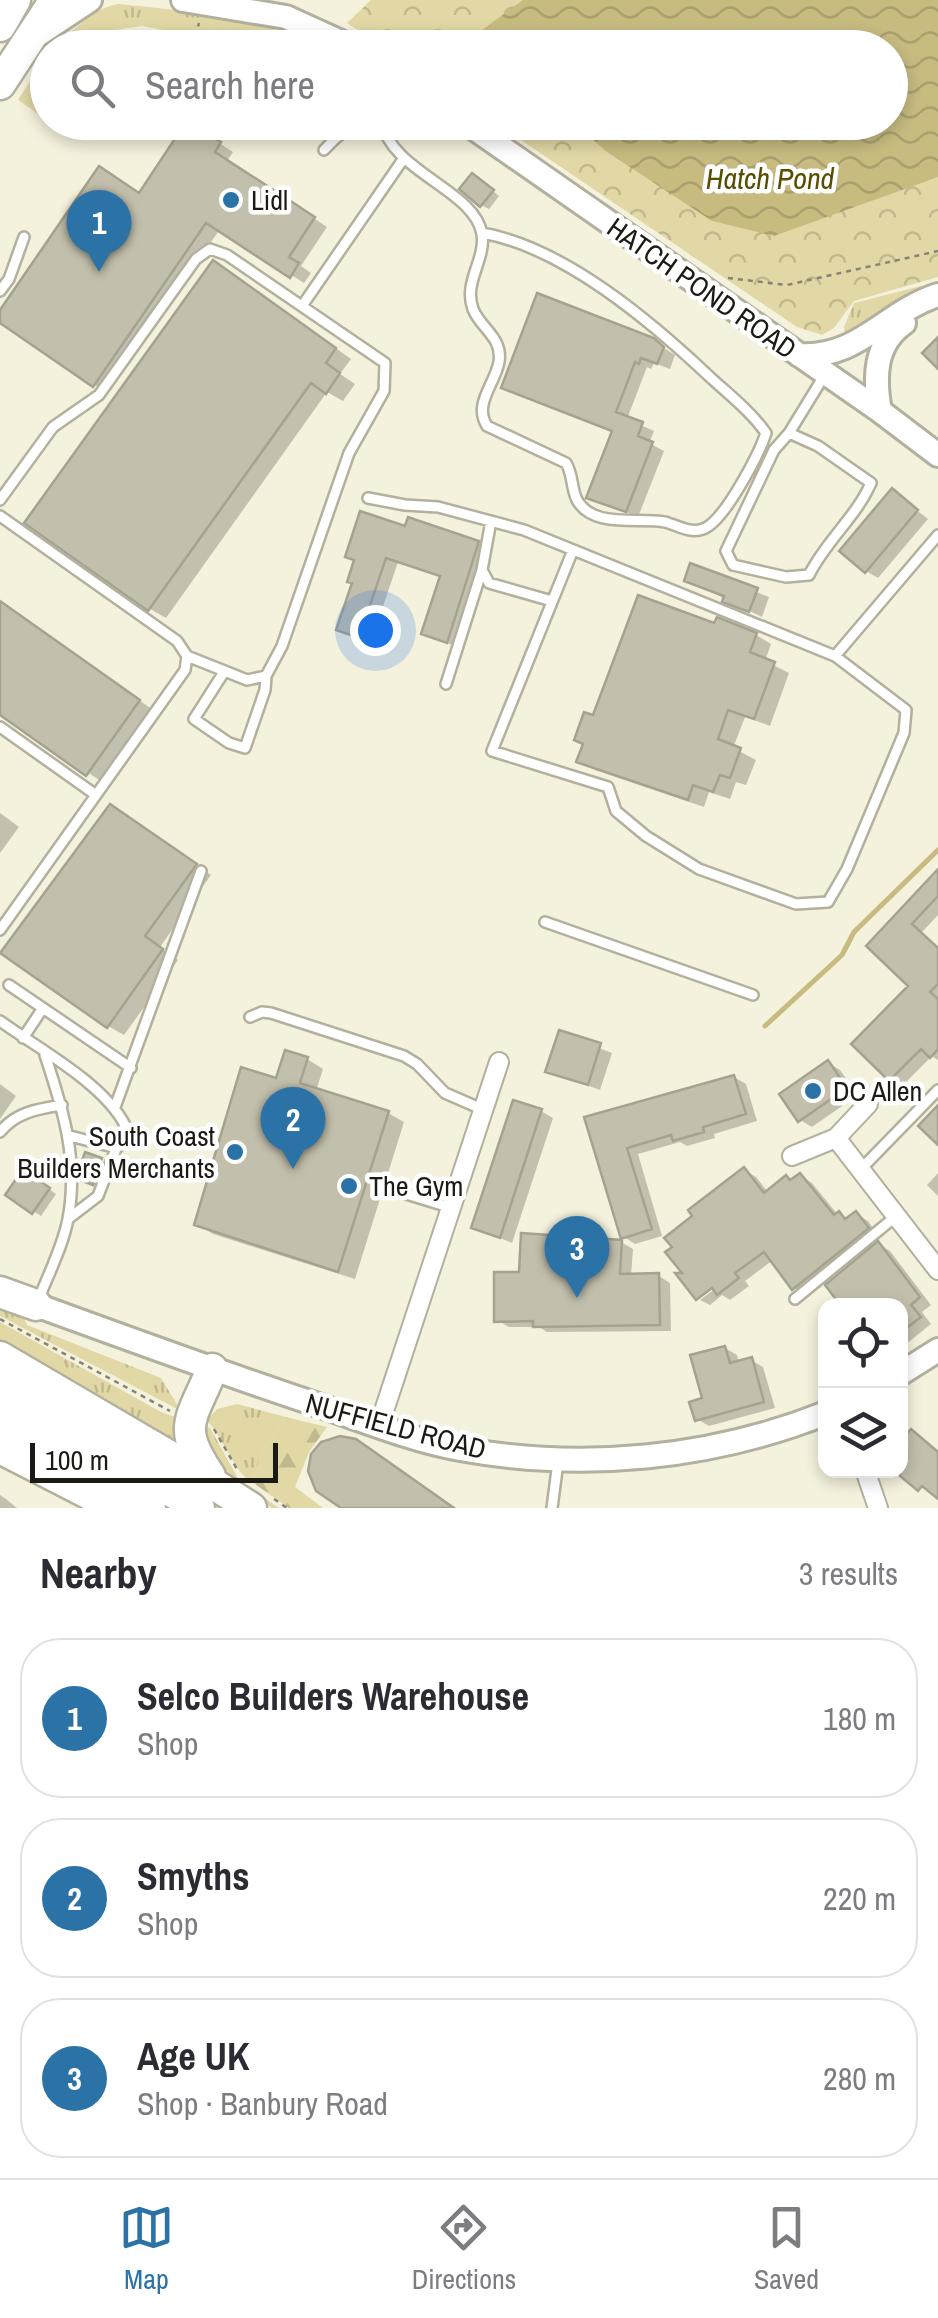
<!DOCTYPE html>
<html lang="en">
<head>
<meta charset="utf-8">
<style>
  :root { --surface:#fff; --page:#f2f2f3; --text:#2b2b33; --muted:#7c7c81; --line:#e1e1e2; --accent:#2b72a6 }
  body { margin:0; font-family:"Archivo Narrow",sans-serif; background:var(--page); color:var(--text) }
  .controls { position:absolute; right:30px; bottom:30px; display:grid; overflow:hidden; border-radius:20px; box-shadow:0 5px 15px #0003 }
  .controls button { width:90px; height:90px; display:grid; place-items:center; padding:0; border:0; border-bottom:2px solid var(--line); background:var(--surface); color:var(--text); font:50px sans-serif }
  .scale { position:absolute; left:30px; bottom:25px; width:248px; box-sizing:border-box; padding-left:10px; border:5px solid #1c1a14; border-top:0; font-size:28px; line-height:35px; white-space:nowrap; color:#1c1a14; -webkit-text-stroke:8px #fff; paint-order:stroke }
  .you { position:absolute; left:375px; top:630px; width:35px; height:35px; margin:-25px; border:8px solid #fff; border-radius:50%; background:#1a73e8; box-shadow:0 0 0 15px #1a73e833 }
  .badge { display:grid; place-items:center; width:65px; height:65px; border-radius:50%; background:var(--accent); color:#fff; font-size:32px; font-weight:700 }
  .pin { position:absolute; translate:-50% -82px; filter:drop-shadow(0 2px 5px #0008) }
  .pin::after { content:''; position:absolute; top:52px; width:35px; height:30px; background:inherit; clip-path:polygon(0 0,100% 0,50% 100%) }
  .list { margin:0; padding:0; list-style:none }
  h2 { display:flex; justify-content:space-between; align-items:center; height:130px; margin:0; padding:0 40px; font-size:42px }
  h2 small { font-size:32px; font-weight:400; color:var(--muted) }
  .list li { display:grid; grid-template-columns:65px 1fr auto; gap:30px; align-items:center; box-sizing:border-box; height:160px; margin:0 20px 20px; padding:0 20px; border:2px solid var(--line); border-radius:40px }
  .list b { display:block; font-size:38px; white-space:nowrap }
  .list p { margin:0; font-size:32px; white-space:nowrap; color:var(--muted) }
  .list em { font-size:32px; font-style:normal; color:var(--muted) }
  .icon { flex:none; width:55px; height:55px; fill:none; stroke:currentColor; stroke-width:2; stroke-linecap:round; stroke-linejoin:round }
  .map { position:relative; flex:none; width:938px; height:1508px; overflow:hidden }
  .search { position:absolute; background:var(--surface); box-shadow:0 5px 15px #0003; left:30px; right:30px; top:30px; height:110px; display:flex; align-items:center; gap:25px; box-sizing:border-box; padding:0 35px; border-radius:55px; color:var(--muted); font-size:38px }
  .sheet { height:670px; background:var(--surface) }
  nav { display:flex; justify-content:space-around; align-items:center; box-sizing:border-box; height:140px; border-top:2px solid var(--line); background:var(--surface); font-size:28px; color:var(--muted) }
  nav a { display:grid; justify-items:center; gap:5px }
  nav .on { color:var(--accent) }
  .map>svg:first-child { display:block }
  .grass { fill:url(#grass-tufts) }
  .forest { fill:url(#forest-firs) }
  .park { fill:url(#park-crowns) }
  .water { fill:url(#water-waves) }
  .shadow { fill:#0003 }
  .lines { fill:none; stroke-linecap:round; stroke-linejoin:round }
  .stream { stroke:#c7bb80; stroke-width:5 }
  .building { fill:#c2bfac; stroke:#a6a290; stroke-width:2.5 }
  .service-casing { stroke:#b3b09e; stroke-width:14 }
  .minor-casing { stroke:#b3b09e; stroke-width:22 }
  .tertiary-casing { stroke:#b3b09e; stroke-width:28 }
  .primary-casing { stroke:#b3b09e; stroke-width:35 }
  .trunk-casing { stroke:#b3b09e; stroke-width:35 }
  .path { stroke:#878477; stroke-width:2.5; stroke-dasharray:5 5; stroke-linecap:butt }
  .service { stroke:#fff; stroke-width:9 }
  .minor { stroke:#fff; stroke-width:18 }
  .tertiary { stroke:#fff; stroke-width:22 }
  .primary { stroke:#fff; stroke-width:30 }
  .trunk { stroke:#fff; stroke-width:30 }
  .poi-dot { fill:#2b72a6; stroke:#fff; stroke-width:4 }
  .labels { text-anchor:middle; dominant-baseline:central; stroke-width:9; stroke-linejoin:round; paint-order:stroke }
  .poi-label { font-size:28px; fill:#1c1a14; stroke:#fff; text-anchor:start }
  .street-label { font-size:28px; fill:#1c1a14; stroke:#fff }
  .water-label { font-size:30px; font-style:italic; fill:#594d00; stroke:#fff }
</style>
</head>
<body>
<div class="map">
<svg width="938" height="1508" viewBox="0 0 938 1508">
  <defs>
    <pattern id="grass-tufts" width="24" height="20" patternUnits="userSpaceOnUse" patternTransform="scale(2.5)"><rect width="24" height="20" fill="#e1d8a5"/><path d="M3 7l-1-3M5 7V3M7 7l1-3M15 17l-1-3M17 17v-4M19 17l1-3" fill="none" stroke="#c0b98d"/></pattern>
    <pattern id="forest-firs" width="22" height="20" patternUnits="userSpaceOnUse" patternTransform="scale(2.5)"><rect width="22" height="20" fill="#e1d8a5"/><path d="M5 1l3.5 6h-7zM16 11l3.5 6h-7z" fill="#c0b98d"/></pattern>
    <pattern id="park-crowns" width="20" height="18" patternUnits="userSpaceOnUse" patternTransform="scale(2.5)"><rect width="20" height="18" fill="#e1d8a5"/><path d="M2 6a3 3 0 1 1 6 0M12 15a3 3 0 1 1 6 0" fill="none" stroke="#c0b98d"/></pattern>
    <pattern id="water-waves" width="16" height="10" patternUnits="userSpaceOnUse" patternTransform="scale(2.5)"><rect width="16" height="10" fill="#c7bb80"/><path d="M0 5q4-4 8 0t8 0" fill="none" stroke="#aaa06e"/></pattern>
  </defs>
  <rect width="100%" height="100%" fill="#f4f1dd"/>
  <path class="grass" d="M119,4C185,11 257,16 318,47H252L142,26L115,30L101,47L54,48C73,31 94,7 119,4Z
    M47,55V120L18,100Z
    M921,286L923,290L848,336L845,335L844,327L854,303Z
    M0,1308L23,1316L27,1325L161,1378L181,1411L0,1316Z
    M0,1322L161,1412L181,1419V1454L0,1345Z
    M237,1404L286,1417L262,1452L252,1482C235,1475 222,1433 203,1416H211L217,1409Z
    M200,1424L210,1428L239,1480L279,1508H272L208,1462Z"/>
  <path class="forest" d="M286,1417L327,1427L309,1452L295,1487L323,1508H289L252,1482L262,1452Z"/>
  <path class="park" d="M371,0H938V277L854,301L834,328L822,335L797,327L496,123L890,122V48H384L347,23Z"/>
  <path class="water" d="M523,0H938V177L774,236L712,221L607,152L574,123L890,122V48H489L475,35Z"/>
  <path class="shadow" d="M201,131L233,152L227,161L327,227L301,266L311,273L304,283L220,229L107,393L0,320V314L141,196Z
    M480,180L499,196L489,209L481,205Z
    M229,272L351,359L340,374L355,384L343,401L327,392L166,618L150,609Z
    M653,341L675,355L670,369L654,363L651,369L647,367L627,419L654,431L649,443L664,451L638,517L589,497L614,432L504,387Z
    M893,492L928,519L878,578L866,571Z
    M406,529L478,543L490,550L459,648L424,633L442,577L398,562L371,642L339,629L354,583Z
    M692,566L769,597L762,617L687,580Z
    M0,602L153,710L102,782L0,712Z
    M716,626L756,635L771,644L765,661L789,673L770,726L745,717L733,748L756,760L746,785L736,782L730,799L709,792L704,807L595,770L579,761L595,718Z
    M0,813L19,827L0,853Z
    M126,816L211,875L160,947L178,960L124,1035L108,1026Z
    M938,872V915L922,932L938,947V1060L932,1056L902,1086L890,1079L912,986L869,946Z
    M560,1033L612,1053L600,1090L548,1071Z
    M307,1059L323,1069L316,1091L388,1113L404,1122L355,1279L213,1234L197,1224L278,1081Z
    M828,1063L840,1070L858,1095L812,1127L800,1120Z
    M734,1077L746,1084L757,1121L714,1134L715,1138L687,1146L680,1142L638,1154L662,1236L635,1244L624,1237L588,1119Z
    M0,1084L16,1096L0,1119Z
    M541,1111L553,1118L512,1243L474,1227Z
    M87,1155L109,1164L101,1187L90,1183Z
    M744,1170L756,1177L768,1192L800,1176L812,1183L838,1215L848,1220L856,1214L868,1221L879,1236L806,1295L794,1288L773,1260L745,1281L749,1286L730,1300L722,1295L710,1305L700,1300L723,1283L720,1279L698,1295V1298L687,1275Z
    M938,1173V1196L927,1185Z
    M31,1176L56,1194L41,1216L9,1195Z
    M621,1242L633,1249L631,1276H659L670,1283L671,1331L547,1332L539,1327H509L497,1320L521,1274Z
    M878,1244L890,1251L931,1305L922,1312L931,1324L900,1349V1306Z
    M725,1348L737,1355L739,1363L751,1360L763,1367L775,1408L709,1426L697,1419Z
    M0,1495L6,1499L17,1508H0Z"/>
  <g class="lines">
    <path class="stream" d="M765,1026L842,955L854,932L938,850"/>
  </g>
  <path class="building" d="M186,122L221,142L215,152L315,217L289,257L299,263L290,278L206,223L93,387L0,323V310L99,166L139,193Z
    M472,173L494,190L480,207L459,189Z
    M213,260L336,348L326,363L340,373L326,394L311,383L148,611L24,523Z
    M537,293L654,338L664,347L657,364L641,358L639,364L635,362L616,412L643,422L638,436L653,442L626,512L586,498L612,431L501,388Z
    M938,337V369L922,353Z
    M892,488L918,510L865,573L839,551Z
    M360,511L405,526L408,517L479,541L447,643L421,634L440,576L386,558L359,638L336,630L352,583L347,582L354,560L345,557Z
    M690,563L758,588L749,612L722,602L724,596L684,581Z
    M638,595L714,623L717,617L757,633L750,652L775,662L754,719L728,710L718,739L741,748L730,778L720,775L713,792L693,785L688,800L576,762L583,744L574,740L584,712L593,715Z
    M0,601L140,700L86,776L0,715Z
    M110,804L197,864L145,936L163,949L107,1028L0,953Z
    M938,869V896L912,924L938,948V984L930,992L938,999V1049L930,1058L921,1049L889,1081L851,1044L908,986L866,946Z
    M559,1030L601,1043L588,1085L545,1072Z
    M285,1050L308,1057L300,1083L389,1111L338,1272L194,1225L241,1067L276,1078Z
    M828,1060L847,1088L798,1122L779,1094Z
    M734,1075L746,1114L703,1127L704,1132L673,1141L671,1135L627,1148L652,1229L621,1239L584,1117Z
    M513,1100L542,1109L500,1238L471,1228Z
    M938,1105V1145L918,1126Z
    M85,1152L102,1158L93,1185L80,1180L79,1169Z
    M744,1167L764,1193L786,1175L790,1180L800,1173L834,1215L839,1211L845,1219L856,1211L869,1228L792,1290L764,1252L735,1273L739,1278L717,1295L712,1288L696,1300L675,1273H682L665,1252L672,1247L664,1238L692,1216L688,1210Z
    M23,1169L50,1188L32,1214L5,1195Z
    M521,1233L622,1240L620,1274L659,1273L660,1325L533,1327V1321L494,1322V1272H519Z
    M878,1241L920,1297L911,1305L921,1317L900,1333V1306H841L825,1285Z
    M725,1346L730,1363L752,1357L764,1402L695,1421L689,1402L702,1398L690,1355Z
    M911,1429L938,1452V1499L922,1486L918,1491L900,1476V1441Z
    M340,1436L356,1439L454,1508H341L316,1491L308,1471L311,1454L321,1442Z"/>
  <g class="lines">
    <defs>
      <path id="service" d="M382,122C391,172 475,190 482,234C486,260 463,282 473,309C480,328 503,337 499,362C495,384 473,404 487,426L566,463C573,474 571,488 577,500C593,529 639,517 665,522C677,525 690,534 703,529C724,522 759,454 766,433C751,412 731,396 712,379C653,323 564,247 482,233
        M324,150C342,131 354,119 381,125
        M0,291L9,279L24,237
        M302,306L404,158
        M789,433L774,450L726,551L733,565L786,577L809,575C826,541 856,517 871,483L818,446L789,433L824,376
        M368,498L405,505L438,507L524,530L835,656L938,535
        M0,500L53,427L99,395L196,259L210,249L227,255L385,363L384,391L349,453L282,646L266,676L247,680L187,656
        M0,516L177,641L187,656L185,670L0,930
        M491,521L482,570L489,583L552,601
        M573,550L492,751L608,787L616,811L646,836L699,869L796,904L828,902L847,869L904,733L906,710L835,656
        M224,672L194,719L229,743L245,748L265,690L266,676
        M446,684L482,570
        M0,727L96,795
        M545,922L753,995
        M9,985L131,1068
        M250,1017L262,1012L271,1013L404,1056L417,1064L445,1093L484,1110
        M0,1021C39,1049 103,1083 125,1125L98,1196L68,1219
        M23,1038L43,1008
        M115,1107L201,871
        M0,1132C16,1112 38,1109 62,1105
        M70,1136L117,1148
        M861,1169L938,1090
        M377,1185L452,1208
        M795,1299L895,1217
        M38,1301C48,1275 63,1246 68,1219C79,1161 63,1109 45,1055
        M552,1508L558,1462"/>
      <path id="minor" d="M836,1138L938,1270
        M792,1156L836,1138L868,1104
        M379,1426L499,1062
        M865,1470L878,1508"/>
      <path id="tertiary" d="M183,0L286,17L354,48
        M39,34L90,0
        M465,122L880,411L938,455
        M799,355C858,359 885,312 938,295
        M880,411C874,378 874,344 904,323
        M36,1305C129,1339 222,1373 315,1404C362,1420 411,1440 460,1449C582,1471 711,1459 826,1413
        M900,1374L938,1350"/>
      <path id="primary" d="M0,26L15,0
        M0,84L55,0"/>
      <path id="trunk" d="M0,1292L36,1305
        M0,1357L181,1463L251,1508
        M0,1387L199,1508
        M0,1417L150,1508
        M0,1448L117,1508
        M210,1476C176,1426 191,1421 212,1369"/>
    </defs>
    <use href="#service" class="service-casing"/>
    <use href="#minor" class="minor-casing"/>
    <use href="#tertiary" class="tertiary-casing"/>
    <use href="#primary" class="primary-casing"/>
    <use href="#trunk" class="trunk-casing"/>
    <path class="path" d="M195,36L199,23
      M728,278L787,285L938,251
      M0,1319L170,1411
      M214,1429L237,1469
      M274,1499L287,1508"/>
    <use href="#service" class="service"/>
    <use href="#minor" class="minor"/>
    <use href="#tertiary" class="tertiary"/>
    <use href="#primary" class="primary"/>
    <use href="#trunk" class="trunk"/>
  </g>
  <g class="poi-dot">
    <circle cx="231" cy="200" r="10"/>
    <circle cx="813" cy="1091" r="10"/>
    <circle cx="235" cy="1152" r="10"/>
    <circle cx="349" cy="1186" r="10"/>
  </g>
  <g class="labels">
    <g class="poi-label">
      <text x="251" y="200">Lidl</text>
      <text x="833" y="1091">DC Allen</text>
      <text x="215" y="1136" text-anchor="end">South Coast<tspan x="215" dy="32">Builders Merchants</tspan></text>
      <text x="369" y="1186">The Gym</text>
    </g>
    <g class="street-label">
      <text transform="translate(702 288) rotate(35)">HATCH POND ROAD</text>
      <text transform="translate(396 1426) rotate(15)">NUFFIELD ROAD</text>
    </g>
    <g class="water-label">
      <text x="770" y="178">Hatch Pond</text>
    </g>
  </g>
</svg>
<div class="controls">
<button><svg class="icon" aria-label="locate" viewBox="0 0 24 24"><circle cx="12" cy="12" r="6"/><path d="M12 2v4M12 18v4M2 12h4M18 12h4"/></svg></button>
<button><svg class="icon" aria-label="layers" viewBox="0 0 24 24"><path d="M12 4l9 5-9 5-9-5zM3 14l9 5 9-5"/></svg></button>
</div>
<div class="scale">100 m</div>
<div class="you"></div>
<div class="pin badge" style="left:99px;top:272px">1</div>
<div class="pin badge" style="left:293px;top:1169px">2</div>
<div class="pin badge" style="left:577px;top:1298px">3</div>
<div class="search"><svg class="icon" aria-label="search" viewBox="0 0 24 24"><circle cx="10" cy="10" r="6"/><path d="M15 15l6 6"/></svg>Search here</div>
</div>
<section class="sheet">
<h2>Nearby<small>3 results</small></h2>
<ul class="list">
<li><span class="badge">1</span><div><b>Selco Builders Warehouse</b><p>Shop</p></div><em>180 m</em></li>
<li><span class="badge">2</span><div><b>Smyths</b><p>Shop</p></div><em>220 m</em></li>
<li><span class="badge">3</span><div><b>Age UK</b><p>Shop · Banbury Road</p></div><em>280 m</em></li>
</ul>
</section>
<nav>
<a class="on"><svg class="icon" aria-label="map" viewBox="0 0 24 24"><path d="M3 6l6-2 6 2 6-2v14l-6 2-6-2-6 2zM9 4v14M15 6v14"/></svg>Map</a>
<a><svg class="icon" aria-label="directions" viewBox="0 0 24 24"><path d="M12 3l9 9-9 9-9-9zM9 14v-3h6M13 9l2 2-2 2"/></svg>Directions</a>
<a><svg class="icon" aria-label="saved" viewBox="0 0 24 24"><path d="M7 4h10v16l-5-4-5 4z"/></svg>Saved</a>
</nav>
</body>
</html>
